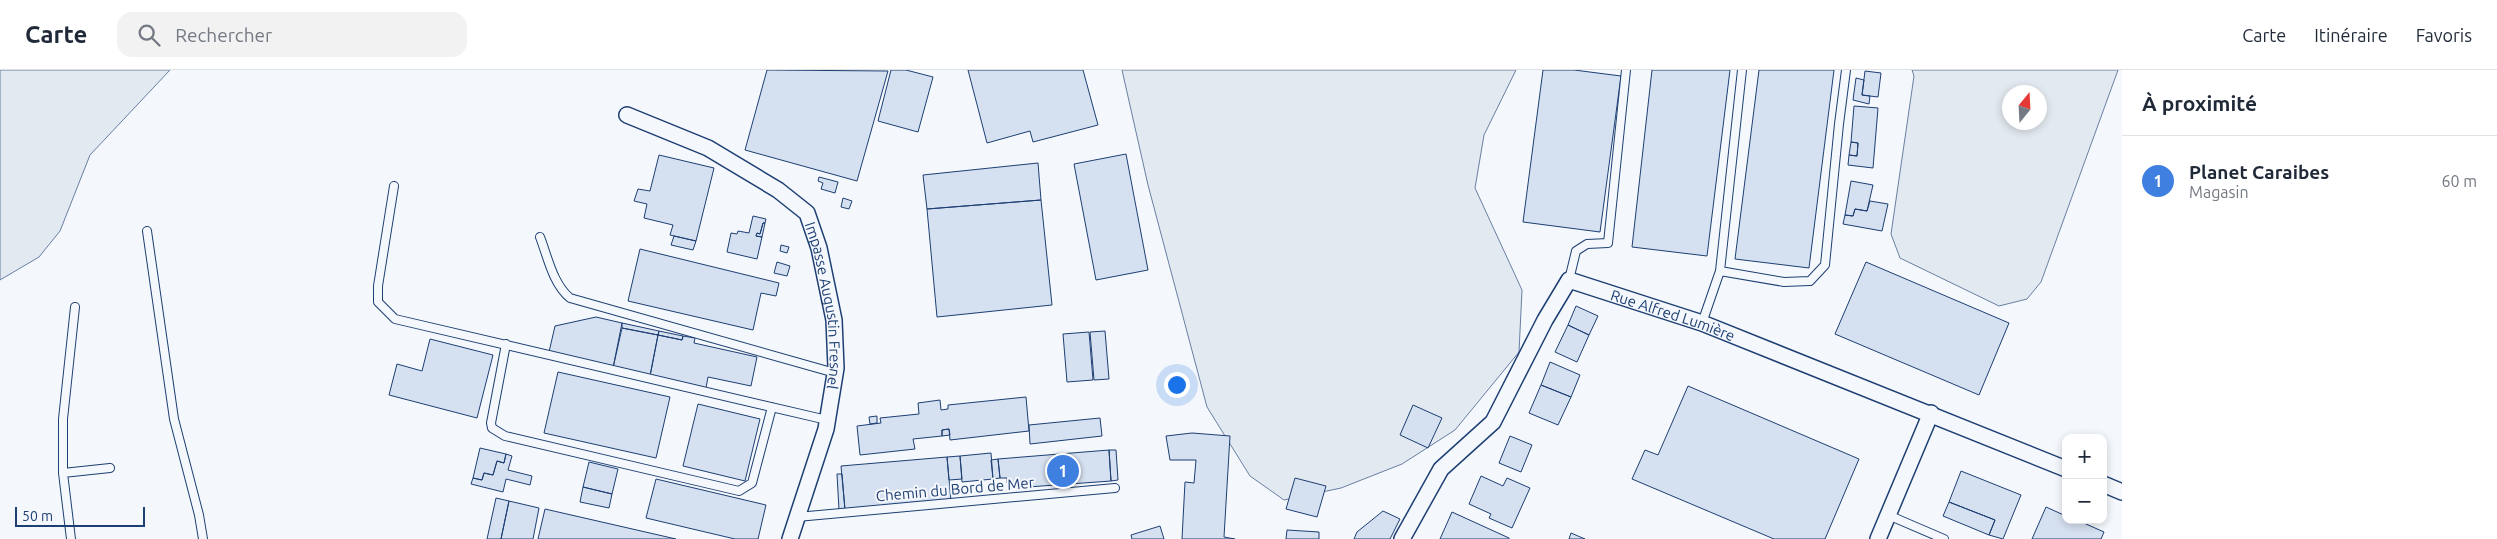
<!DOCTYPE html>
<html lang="fr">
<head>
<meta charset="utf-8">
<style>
  :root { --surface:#fff; --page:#f2f2f3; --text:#1f2937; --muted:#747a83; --line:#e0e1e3; --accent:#2563eb }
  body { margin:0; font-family:Ubuntu,sans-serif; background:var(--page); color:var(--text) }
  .controls { position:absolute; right:15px; bottom:15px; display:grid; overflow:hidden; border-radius:10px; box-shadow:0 2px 8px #0003 }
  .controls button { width:45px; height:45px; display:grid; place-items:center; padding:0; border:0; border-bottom:1px solid var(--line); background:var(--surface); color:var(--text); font:25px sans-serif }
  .compass { position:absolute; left:2002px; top:15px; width:45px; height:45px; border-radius:50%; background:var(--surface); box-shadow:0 2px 8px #0003; rotate:18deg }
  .scale { position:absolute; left:15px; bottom:12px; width:130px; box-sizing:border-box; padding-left:5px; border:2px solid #1d3f73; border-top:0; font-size:14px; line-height:18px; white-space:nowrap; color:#1d3f73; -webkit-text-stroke:4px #f4f7fb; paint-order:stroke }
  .you { position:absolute; left:1176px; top:314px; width:18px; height:18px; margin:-12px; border:4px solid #fff; border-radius:50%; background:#1a73e8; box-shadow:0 0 0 8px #1a73e833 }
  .badge { display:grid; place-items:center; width:32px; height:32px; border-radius:50%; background:var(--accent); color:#fff; font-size:16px; font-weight:700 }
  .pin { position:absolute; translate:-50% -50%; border:2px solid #fff; box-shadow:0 1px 5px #0006 }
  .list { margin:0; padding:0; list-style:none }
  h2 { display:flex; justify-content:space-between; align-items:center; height:65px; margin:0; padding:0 20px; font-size:21px }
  h2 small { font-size:16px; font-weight:400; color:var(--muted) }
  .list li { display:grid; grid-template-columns:32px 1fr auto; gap:15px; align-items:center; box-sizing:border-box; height:90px; padding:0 20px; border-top:1px solid var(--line) }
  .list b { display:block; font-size:19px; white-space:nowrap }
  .list p { margin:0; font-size:16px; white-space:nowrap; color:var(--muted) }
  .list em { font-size:16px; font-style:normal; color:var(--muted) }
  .icon { flex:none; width:28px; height:28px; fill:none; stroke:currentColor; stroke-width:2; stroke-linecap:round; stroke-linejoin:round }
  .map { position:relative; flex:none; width:2122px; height:469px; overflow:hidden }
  header { display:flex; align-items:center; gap:30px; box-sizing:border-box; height:70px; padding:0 25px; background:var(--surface); border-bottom:1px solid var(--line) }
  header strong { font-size:24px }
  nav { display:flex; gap:28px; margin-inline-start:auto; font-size:18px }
  .search { width:350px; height:45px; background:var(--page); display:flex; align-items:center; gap:12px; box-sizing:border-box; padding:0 18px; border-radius:15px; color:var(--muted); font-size:19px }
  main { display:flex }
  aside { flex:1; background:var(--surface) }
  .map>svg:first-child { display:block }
  .green { fill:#e3e9f0; stroke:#687fa3; fill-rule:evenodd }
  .building { fill:#d5e0f0; stroke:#1d3f73 }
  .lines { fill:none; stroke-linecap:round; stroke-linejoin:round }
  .lane-casing { stroke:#1d3f73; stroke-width:10 }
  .street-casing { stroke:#1d3f73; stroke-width:18 }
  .lane { stroke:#f4f7fb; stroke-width:8 }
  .street { stroke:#f4f7fb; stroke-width:15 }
  .labels { text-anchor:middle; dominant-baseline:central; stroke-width:4; stroke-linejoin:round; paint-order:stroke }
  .street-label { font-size:15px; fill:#1d3f73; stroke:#f4f7fb }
</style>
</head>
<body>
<header>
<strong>Carte</strong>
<div class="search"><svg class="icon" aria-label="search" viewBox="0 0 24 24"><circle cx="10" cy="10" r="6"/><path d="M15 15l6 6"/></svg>Rechercher</div>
<nav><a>Carte</a><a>Itinéraire</a><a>Favoris</a></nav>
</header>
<main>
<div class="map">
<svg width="2122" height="469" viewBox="0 0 2122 469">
  <rect width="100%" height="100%" fill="#f4f7fb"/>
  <path class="green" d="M0,0H170L90,85L60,161L39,187L0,210Z
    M1122,0H1516L1484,65L1475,118L1522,220L1519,282L1455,360L1402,394L1341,418L1284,430L1250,406L1207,337L1148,115Z
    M1912,0H2118L2041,212L2027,229L1999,236L1900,188L1891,164L1914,6ZM2040,22V52H2010V22Z"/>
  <path class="building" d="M767,0L888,1L857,111L745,80Z
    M891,0H906L933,7L918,62L878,51Z
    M968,0H1083L1098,55L1033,72L1030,61L987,73Z
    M1543,0H1574L1621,6L1600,162L1523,152Z
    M1652,0H1730L1707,186L1632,177Z
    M1759,0H1834L1809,198L1735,189Z
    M1865,1L1881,3L1878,27L1862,25Z
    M1856,8L1864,10L1862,25L1870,26L1869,34L1853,30Z
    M1854,36L1878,38L1873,98L1848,95L1849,85L1857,86L1858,73L1851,72Z
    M1851,72L1858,73L1857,86L1849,85Z
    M1126,84L1148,200L1096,210L1074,94Z
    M659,85L714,98L696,171L670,165L673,155L644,148L647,134L634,131L638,119L650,121Z
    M1038,93L1041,130L927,139L923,105Z
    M819,107L838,112L835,123L821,119L823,113L818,111Z
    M1851,111L1873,115L1867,141L1855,139L1853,146L1845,145Z
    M843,128L852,131L849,139L841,137Z
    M1041,130L1052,235L937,247L927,139Z
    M1870,131L1888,134L1882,161L1843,154L1845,145L1853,146L1855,139L1867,141Z
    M753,146L766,149L765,153H763L760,164L757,163L756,166L762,167L757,189L727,182L731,163L737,164L738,161L749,163Z
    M763,153H765L762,167L756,166L757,163L760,164Z
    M674,166L696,171L693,180L671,175Z
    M781,175L789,177L787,183L780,181Z
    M640,179L779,213L776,226L761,223L753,260L628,231Z
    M777,192L790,196L787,206L774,203Z
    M1866,192L2009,253L1979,325L1835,264Z
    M1576,236L1598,246L1589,265L1568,255Z
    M596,247L622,253L613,298L549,282L555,256Z
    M622,253L659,261L658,265L622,258Z
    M1568,255L1589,265L1577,292L1555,282Z
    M622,258L658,265L650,306L613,298Z
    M659,261L683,266L682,270L658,265Z
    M1105,261L1109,309L1094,310L1090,262Z
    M1089,262L1093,310L1067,312L1063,264Z
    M658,265L682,270L683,266L695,268L694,273L757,287L751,316L708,307L706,318L650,306Z
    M430,269L493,285L477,348L389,325L397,294L422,301Z
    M1550,292L1580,305L1571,327L1541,315Z
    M558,302L670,327L656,388L544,363Z
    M1541,315L1571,327L1558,355L1529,343Z
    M1688,316L1859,389L1825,469H1774L1632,409L1645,380L1658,385Z
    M1026,327L1029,361L950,370L949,359L942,360V366L913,369L915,379L860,385L857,356L881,353L880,348L919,344L918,333L940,330L941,340L948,339V335Z
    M698,334L760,349L745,411L683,396Z
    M1413,335L1442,348L1428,378L1400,365Z
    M877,346V353L870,354L869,347Z
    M1100,348L1102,366L1030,374L1029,355Z
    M949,359L950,365L942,366V360Z
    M1192,363L1230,366L1224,467L1235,469H1182L1185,412L1194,413L1196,390H1170L1166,366Z
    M1510,366L1532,375L1521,402L1499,393Z
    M480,378L506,384L504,393L497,391L493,405L484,403L482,410L473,408Z
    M1109,380L1111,411L1014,418L1013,413H1007V408H1000L998,389Z
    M1109,380H1116L1118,410L1111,411Z
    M991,383L993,409L962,412L960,386Z
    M506,384L512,386L508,400L532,406L530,415L506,409L503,422L471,414L473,408L482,410L484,403L493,405L497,391L504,393Z
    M960,386L962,409L949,410L947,387Z
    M947,387L951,431L845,440L841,396Z
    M998,389L1000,408L993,409L991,390Z
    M589,392L618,399L612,424L583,417Z
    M1961,401L2021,425L2003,469L1989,465L1995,450L1949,432Z
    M837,404H842L845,440H839Z
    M1481,406L1503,416L1507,408L1530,418L1512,458L1489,448L1491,444L1469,434Z
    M1295,408L1326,416L1317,447L1286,439Z
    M656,409L766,435L758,469H735L646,448Z
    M583,417L612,424L609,438L580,432Z
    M496,428L509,431L502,464L501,469H487Z
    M509,431L539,438L533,469H501Z
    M1949,432L1995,450L1989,465L1943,446Z
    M2046,437L2066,446V450H2077L2104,462L2101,469H2032Z
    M545,439L676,469H538Z
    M1383,441L1400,449L1390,469H1354L1357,462Z
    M1452,442L1509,468V469H1440Z
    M1160,456L1164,469H1132L1131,465Z
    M1287,460L1319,462V469H1286Z
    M1571,463L1585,469H1569Z"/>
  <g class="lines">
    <defs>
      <path id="lane" d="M394,116L378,216V232L395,249L827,350
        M147,161L174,349L199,445L203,469
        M540,167C548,188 553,214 570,228L835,303
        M1720,201L1784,212L1810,211L1825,195L1839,54L1846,0
        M1569,210L1576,181L1587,174L1608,173L1626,0
        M1702,253L1720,201L1742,0
        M506,274L491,353L492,358L505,366L739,421L752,413L772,337
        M63,403L110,398
        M1888,445L1944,469
        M797,447L1115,418
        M71,469L63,403V349L75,237"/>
      <g id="street">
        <path id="s1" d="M627,45L708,78L778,120L807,143L819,178L834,250L836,298L826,359L790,469"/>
        <path d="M2103,414L2122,422"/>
        <path id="s2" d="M1402,469L1441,399L1493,352L1545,250L1569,210L1702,253L2066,399"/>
        <path d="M1878,469L1931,343"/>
      </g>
    </defs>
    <use href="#lane" class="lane-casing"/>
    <use href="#street" class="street-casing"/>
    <use href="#lane" class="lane"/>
    <use href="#street" class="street"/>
  </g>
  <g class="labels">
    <g class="street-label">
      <text stroke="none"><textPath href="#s1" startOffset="301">Impasse Augustin Fresnel</textPath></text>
      <text stroke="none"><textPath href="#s2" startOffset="421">Rue Alfred Lumière</textPath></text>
      <text transform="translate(955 419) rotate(-5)">Chemin du Bord de Mer</text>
    </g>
  </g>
</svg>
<div class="controls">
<button>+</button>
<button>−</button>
</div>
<svg class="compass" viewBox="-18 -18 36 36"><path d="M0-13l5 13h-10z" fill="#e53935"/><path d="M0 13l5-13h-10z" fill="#747a83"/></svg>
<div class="scale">50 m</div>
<div class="you"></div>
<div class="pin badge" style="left:1063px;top:401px;background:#3f7fe0">1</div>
</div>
<aside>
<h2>À proximité<small></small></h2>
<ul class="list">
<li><span class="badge" style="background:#3f7fe0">1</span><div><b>Planet Caraibes</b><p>Magasin</p></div><em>60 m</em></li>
</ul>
</aside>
</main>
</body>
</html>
